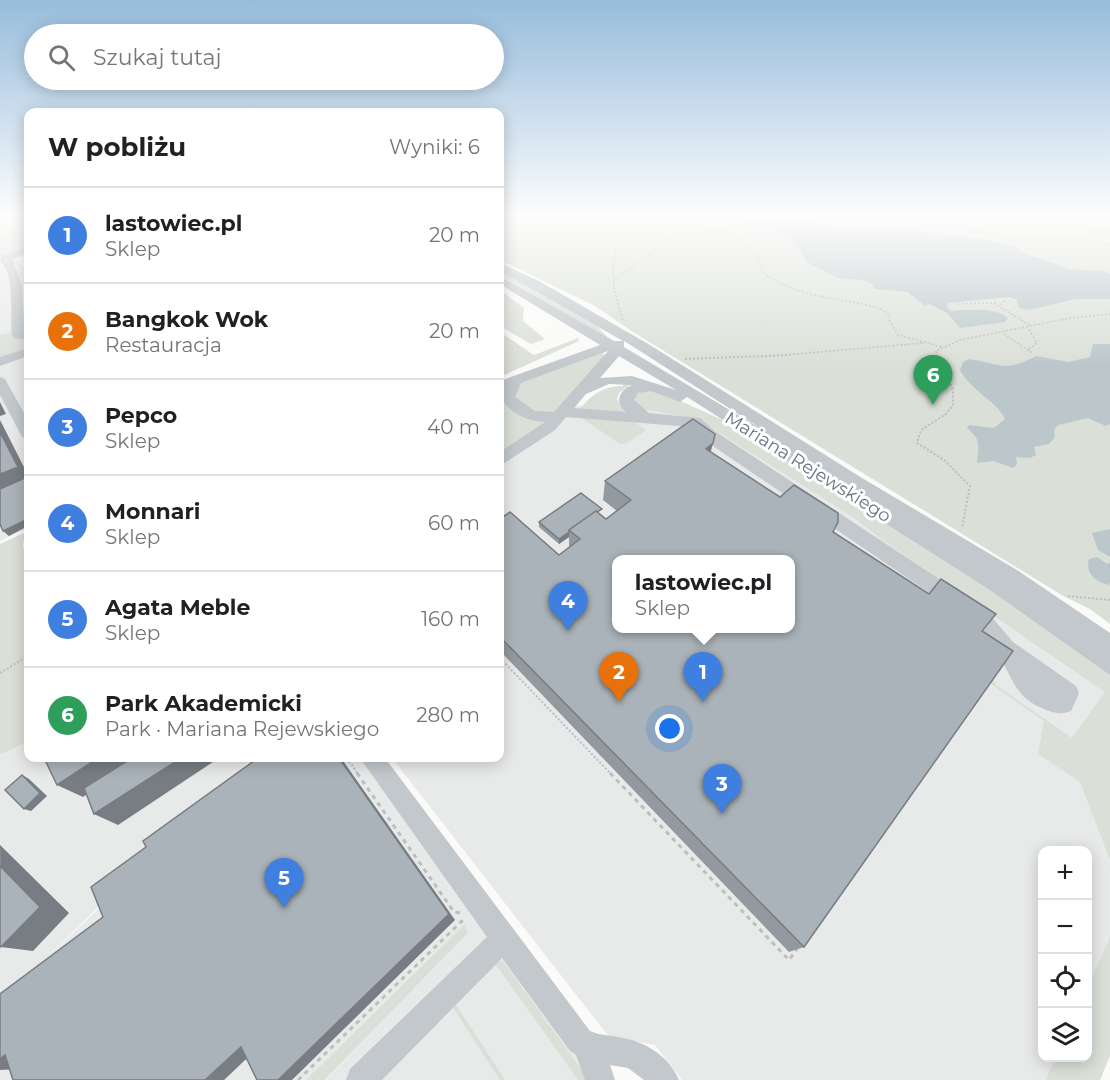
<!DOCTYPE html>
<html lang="pl">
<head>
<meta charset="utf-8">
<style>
  :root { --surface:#fff; --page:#f6f6f6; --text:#202124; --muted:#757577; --line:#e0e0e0; --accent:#1a73e8 }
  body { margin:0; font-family:Montserrat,sans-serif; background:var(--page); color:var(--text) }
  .controls { position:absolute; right:18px; bottom:18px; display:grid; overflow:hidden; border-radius:12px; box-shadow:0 3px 15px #0003 }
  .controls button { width:54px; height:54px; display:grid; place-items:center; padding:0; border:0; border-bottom:2px solid var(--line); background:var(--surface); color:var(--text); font:30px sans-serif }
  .you { position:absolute; left:670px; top:729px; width:21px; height:21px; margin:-15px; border:4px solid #fff; border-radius:50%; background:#1a73e8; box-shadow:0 0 0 9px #1a73e833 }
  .badge { display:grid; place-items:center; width:39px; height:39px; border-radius:50%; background:var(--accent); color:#fff; font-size:20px; font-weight:700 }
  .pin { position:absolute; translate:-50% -50px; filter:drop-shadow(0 2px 3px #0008) }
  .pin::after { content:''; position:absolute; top:32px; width:21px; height:18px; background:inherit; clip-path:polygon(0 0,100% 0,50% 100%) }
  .popup { position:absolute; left:612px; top:555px; width:183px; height:78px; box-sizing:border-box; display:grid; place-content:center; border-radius:12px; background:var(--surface); filter:drop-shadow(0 2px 4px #0005); font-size:20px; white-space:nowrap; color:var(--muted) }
  .popup b { font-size:22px; color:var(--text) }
  .popup::after { content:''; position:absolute; left:50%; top:100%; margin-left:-12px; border:12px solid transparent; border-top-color:var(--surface) }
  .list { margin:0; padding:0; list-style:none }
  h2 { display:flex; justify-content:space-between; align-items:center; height:78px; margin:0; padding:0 24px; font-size:26px }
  h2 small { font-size:20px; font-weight:400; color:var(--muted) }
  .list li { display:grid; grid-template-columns:39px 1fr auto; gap:18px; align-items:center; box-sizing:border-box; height:96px; padding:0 24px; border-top:2px solid var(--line) }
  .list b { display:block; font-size:22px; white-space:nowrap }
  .list p { margin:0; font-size:20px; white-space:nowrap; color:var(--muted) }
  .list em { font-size:20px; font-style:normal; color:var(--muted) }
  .icon { flex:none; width:33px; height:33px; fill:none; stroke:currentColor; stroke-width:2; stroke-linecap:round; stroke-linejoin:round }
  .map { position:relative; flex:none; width:1110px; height:1080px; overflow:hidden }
  .search { position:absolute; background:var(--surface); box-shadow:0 3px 15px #0003; left:24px; top:24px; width:480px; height:66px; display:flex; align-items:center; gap:15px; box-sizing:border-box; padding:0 21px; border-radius:33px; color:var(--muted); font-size:22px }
  .panel { position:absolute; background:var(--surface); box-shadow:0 3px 15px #0003; left:24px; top:108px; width:480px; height:654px; border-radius:12px }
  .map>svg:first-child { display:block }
  .built { fill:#e8e9e9; fill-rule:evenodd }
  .green { fill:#dadfd7 }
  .water { fill:#bbc7cb }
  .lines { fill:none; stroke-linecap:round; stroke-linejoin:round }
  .path-far2 { stroke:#bbbfc2; stroke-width:1.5; stroke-dasharray:2 2; stroke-linecap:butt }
  .path-far1 { stroke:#bbbfc2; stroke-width:2; stroke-dasharray:2 2; stroke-linecap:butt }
  .path { stroke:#bbbfc2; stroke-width:3; stroke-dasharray:4.5 4.5; stroke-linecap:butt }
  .minor { fill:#c3c8cc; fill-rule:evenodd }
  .wall { fill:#929a9f }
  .shaded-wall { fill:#777d82 }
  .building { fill:#aab3b9; stroke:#777d82; stroke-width:1.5; fill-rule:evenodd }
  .labels { text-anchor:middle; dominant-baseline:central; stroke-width:6; stroke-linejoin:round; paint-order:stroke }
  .street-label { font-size:18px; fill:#657683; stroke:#fff }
</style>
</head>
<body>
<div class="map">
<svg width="1110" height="1080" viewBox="0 0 1110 1080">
  <rect width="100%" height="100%" fill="#fafaf8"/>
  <path class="built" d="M16,256L28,275V330L0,337V261Z
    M28,355V528L0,541V365Z
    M558,405L683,410L856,515L1110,691V974L1088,1020V850H1042V1058H1069L1058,1080H682L655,1045L609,1037L392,758H500V446ZM616,560H790V628H616Z
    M28,741V758H253L159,846L39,966L254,758H361L576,1043L596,1080H0V755Z"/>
  <path class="green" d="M0,216H28V248L0,256Z
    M500,216H1110V624L1090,609L1065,597L633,332L595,306L500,260Z
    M500,271L598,327L609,339L500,275Z
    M500,290L524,308L523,321L545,339L531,344L500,326Z
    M13,332L28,338V348L0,358V335Z
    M500,332L534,355L578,338L579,341L500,377Z
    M602,353L606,356L554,413H538L515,401L514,388L518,384Z
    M624,382L632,383L619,393L617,399L624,412L579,410C591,395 603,386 623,386Z
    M503,390L548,420L537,431L500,454V391Z
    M642,390L658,391L725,421L1005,596L1110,674V860L1080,782L1038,754L1044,721L984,679L990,672L996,685L1072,738L1105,692L881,539L853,517L697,419L637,408L632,396Z
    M579,416L630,419L646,430L627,443L620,444Z
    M28,531C21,543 22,548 28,561V741L0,755V544Z
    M464,925L468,932L464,937L324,1080H306Z
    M1110,937V1056L1100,1080H1045L1056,1058H1088V987Z
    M496,960L503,961L589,1080H578L496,965L484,977L483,972Z
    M453,1000L505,1080H500L450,1003Z"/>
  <path class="water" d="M706,216H767L843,228L934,233L984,239L1022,249L1018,251L1069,269L1105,271L1110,274V299H1076L1029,310L1019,308L1017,300L1010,297L948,303L947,307L951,311C968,310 995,307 1008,318L1005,322L960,328L947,313L929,304L925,306L908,292L875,289L872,284L862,280L838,278L808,263L792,240L776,231L748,222Z
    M1093,344H1110V424L1106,426L1088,418L1058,425L1054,430L1055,437L1049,444L1034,447L1036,455L1030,458L1016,457L1017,464L1013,468L994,461L977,463C978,446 982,440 967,428L969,425L994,428L1005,419C998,402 972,392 960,370L963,362L969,359C1002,364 1004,373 1036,356L1068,362L1090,357Z
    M1110,529V557L1098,550L1092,533Z
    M1097,557L1107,564L1110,562V583L1108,585C1095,581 1085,574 1089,559Z"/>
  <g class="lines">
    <path class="path-far2" d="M621,216L613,268L614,289L623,321
      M891,216L953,223L1001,237L1070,238L1110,245
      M1036,216L1068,237
      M1048,224L1110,231
      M711,230C728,232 750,239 757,257C761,265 760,271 768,276C802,299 843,297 880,309L889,314L890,322L898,335L942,347
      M0,242L28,219
      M615,279L655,251L668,235L662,216
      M958,304L994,303L1031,326
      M1001,305L1006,299
      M1027,326L1037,343L1029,349L1032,354
      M1004,334L1029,351
      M761,357L924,343
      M938,357L936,351L960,340L1070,318L1110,314"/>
    <path class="path-far1" d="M937,355L953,390V405L946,414L921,430L917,443L944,460L970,486L962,528
      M685,359L790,355
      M1068,596L1110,600
      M500,658L611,774
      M0,673L28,656
      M347,758L358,774"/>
    <path class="path" d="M357,773L454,912L461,913
      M610,773L789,960L797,949
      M298,1080L465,918"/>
    <path class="minor" d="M28,247V254L12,259L22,285L24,324L25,332H28V340L14,338L12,335C10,319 15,269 0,262L1,255Z
      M500,263L539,281L650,345L862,478L1017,570L1110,633V675L987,588L687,397L680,402L651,391L638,393L634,400L649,413L700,418L716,432L985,609L1013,642L1076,686L1079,693L1071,711C1061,715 1053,713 1044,709C1015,698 1013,678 998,654C991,642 980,631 971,621L704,440L691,427L566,417L555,430L500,466V452L545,422C526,421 511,414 501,398L502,390H500V381L600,345L500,284V276L614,341H623L500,271ZM624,341L640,351L768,433L624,347ZM608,351L554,412L535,411L515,397L521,383ZM619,356L676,390L632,376L600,378ZM609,384L632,385C619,390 614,403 626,412L574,408L586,394Z
      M28,348V356L0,366V357Z
      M0,377L5,379L28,420V438L22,437L0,395Z
      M360,758H385L590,1031C600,1036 612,1035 623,1038C647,1042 670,1058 679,1080H644L628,1068L610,1065L615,1080H585L576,1055L570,1051L502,958L382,1080H346L350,1069L487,937Z"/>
  </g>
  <path class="wall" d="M711,452L833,532L982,631L804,947L789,952L500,651V519L559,555L569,548V537L559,544L539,527V522L601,514H600L606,519L617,511L603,500L605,481Z"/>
  <path class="shaded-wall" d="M0,402L6,414L0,416Z
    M0,420L28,475V483L0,496Z
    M713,443L708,463L706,449Z
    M28,519V526L9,536L3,531Z
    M569,532V537L559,544V539Z
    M98,758H139L83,797L57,785Z
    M181,758H219L118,825L94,814Z
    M339,758H341L455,920L292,1080H278Z
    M22,775L29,779L47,796L31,811L24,809Z
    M0,845L69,913L33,951L1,947Z
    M261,1045L224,1080H205L241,1047Z
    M5,1055L20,1069L0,1070V1059Z"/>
  <path class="building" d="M693,419L715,434L713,443L706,449L780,497L794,485L838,513V522L833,532L929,594L941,579L996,614L982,631L1013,651L804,947L500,637V519L510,512L559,555L580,539L569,530L596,511L606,519L631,500L605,481ZM616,560H790V628H616Z
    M0,432L18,467L0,474Z
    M27,477L28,479V519L3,531L0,524V489Z
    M581,493L602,509L597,512L596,511L569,530V532L559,539L539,522Z
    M49,758H98L57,785L45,760Z
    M132,758H181L94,814L84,788Z
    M258,758H339L449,914L278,1080H257L241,1047L205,1080H13L5,1055L0,1059V994L103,917L91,887L146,847L143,841Z
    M22,775L40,793L24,809L5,790Z
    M0,866L40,907L1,947L0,946Z"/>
  <linearGradient id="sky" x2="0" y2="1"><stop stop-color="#96bcdc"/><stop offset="0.59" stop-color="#fdfdfc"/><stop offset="1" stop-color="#fdfdfc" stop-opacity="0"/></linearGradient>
  <rect width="1110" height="367" fill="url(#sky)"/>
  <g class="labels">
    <g class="street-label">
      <text transform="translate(808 467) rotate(32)">Mariana Rejewskiego</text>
    </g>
  </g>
</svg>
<div class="controls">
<button>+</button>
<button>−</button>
<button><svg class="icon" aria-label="locate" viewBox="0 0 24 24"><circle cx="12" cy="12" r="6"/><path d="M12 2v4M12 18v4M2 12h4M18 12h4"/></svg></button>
<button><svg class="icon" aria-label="layers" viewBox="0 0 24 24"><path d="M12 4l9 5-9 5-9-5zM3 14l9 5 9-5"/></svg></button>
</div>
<div class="you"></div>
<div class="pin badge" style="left:703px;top:702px;background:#3f7fe0">1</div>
<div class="popup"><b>lastowiec.pl</b>Sklep</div>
<div class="pin badge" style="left:619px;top:702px;background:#e8710a">2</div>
<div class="pin badge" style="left:722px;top:814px;background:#3f7fe0">3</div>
<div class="pin badge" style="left:568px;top:631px;background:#3f7fe0">4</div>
<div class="pin badge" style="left:284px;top:908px;background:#3f7fe0">5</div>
<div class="pin badge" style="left:933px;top:405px;background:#2e9e5b">6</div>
<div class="search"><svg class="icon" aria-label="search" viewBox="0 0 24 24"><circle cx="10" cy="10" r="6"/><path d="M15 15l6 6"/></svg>Szukaj tutaj</div>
<section class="panel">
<h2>W pobliżu<small>Wyniki: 6</small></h2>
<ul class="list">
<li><span class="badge" style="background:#3f7fe0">1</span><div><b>lastowiec.pl</b><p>Sklep</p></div><em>20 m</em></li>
<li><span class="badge" style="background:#e8710a">2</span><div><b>Bangkok Wok</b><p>Restauracja</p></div><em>20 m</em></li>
<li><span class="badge" style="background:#3f7fe0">3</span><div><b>Pepco</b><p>Sklep</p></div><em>40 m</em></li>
<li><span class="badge" style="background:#3f7fe0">4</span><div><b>Monnari</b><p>Sklep</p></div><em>60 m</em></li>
<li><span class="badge" style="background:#3f7fe0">5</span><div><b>Agata Meble</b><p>Sklep</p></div><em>160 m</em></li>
<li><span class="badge" style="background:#2e9e5b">6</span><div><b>Park Akademicki</b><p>Park · Mariana Rejewskiego</p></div><em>280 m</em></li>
</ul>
</section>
</div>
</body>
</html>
